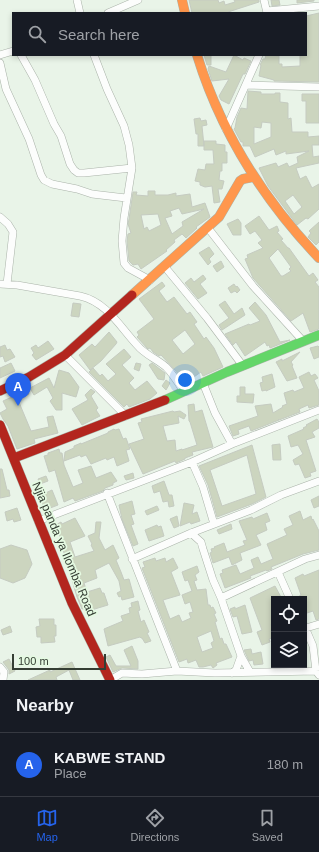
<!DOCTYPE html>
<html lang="en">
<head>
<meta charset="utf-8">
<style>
  :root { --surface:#171b24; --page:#20242c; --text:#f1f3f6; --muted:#9ea1a6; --line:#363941; --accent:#2563eb }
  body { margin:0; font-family:Helvetica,sans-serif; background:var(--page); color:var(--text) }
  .controls { position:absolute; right:12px; bottom:12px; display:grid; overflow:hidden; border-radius:0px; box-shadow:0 2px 6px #0003 }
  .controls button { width:36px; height:36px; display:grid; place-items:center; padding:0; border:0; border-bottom:1px solid var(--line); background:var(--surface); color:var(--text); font:20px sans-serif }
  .scale { position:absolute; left:12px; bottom:10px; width:94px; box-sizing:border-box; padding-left:4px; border:2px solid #353e34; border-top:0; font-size:11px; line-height:14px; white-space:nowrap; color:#353e34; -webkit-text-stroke:3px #e5fae2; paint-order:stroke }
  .you { position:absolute; left:185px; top:380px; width:14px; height:14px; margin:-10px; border:3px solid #fff; border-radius:50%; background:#1a73e8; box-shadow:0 0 0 6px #1a73e833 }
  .badge { display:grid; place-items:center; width:26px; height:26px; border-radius:50%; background:var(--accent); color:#fff; font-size:13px; font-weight:700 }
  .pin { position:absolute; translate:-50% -33px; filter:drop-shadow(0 1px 2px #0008) }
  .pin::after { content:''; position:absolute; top:21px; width:14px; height:12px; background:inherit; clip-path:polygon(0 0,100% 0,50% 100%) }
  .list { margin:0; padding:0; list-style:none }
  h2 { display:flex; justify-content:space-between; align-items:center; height:52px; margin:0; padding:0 16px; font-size:17px }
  h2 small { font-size:13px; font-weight:400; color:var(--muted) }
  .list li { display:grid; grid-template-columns:26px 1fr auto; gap:12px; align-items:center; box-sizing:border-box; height:64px; padding:0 16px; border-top:1px solid var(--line) }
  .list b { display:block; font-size:15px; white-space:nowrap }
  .list p { margin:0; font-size:13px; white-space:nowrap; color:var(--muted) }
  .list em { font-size:13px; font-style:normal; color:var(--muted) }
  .icon { flex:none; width:22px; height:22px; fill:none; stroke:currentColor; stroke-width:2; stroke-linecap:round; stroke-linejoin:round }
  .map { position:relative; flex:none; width:319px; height:680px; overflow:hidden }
  .search { position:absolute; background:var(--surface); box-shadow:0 2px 6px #0003; left:12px; right:12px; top:12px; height:44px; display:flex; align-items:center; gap:10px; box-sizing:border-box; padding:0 14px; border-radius:0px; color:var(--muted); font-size:15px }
  .sheet { height:116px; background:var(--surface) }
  nav { display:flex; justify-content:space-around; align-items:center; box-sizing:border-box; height:56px; border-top:1px solid var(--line); background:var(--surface); font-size:11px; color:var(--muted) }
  nav a { display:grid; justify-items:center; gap:2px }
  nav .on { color:var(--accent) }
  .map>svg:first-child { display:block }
  .building { fill:#ccd5bf; stroke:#c5cbc1; fill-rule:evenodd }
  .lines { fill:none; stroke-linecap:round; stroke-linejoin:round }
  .street-casing { stroke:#aab3a9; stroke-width:8 }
  .fast-casing { stroke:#aab3a9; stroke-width:10 }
  .slow-casing { stroke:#aab3a9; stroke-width:10 }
  .jam-casing { stroke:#aab3a9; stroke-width:10 }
  .street { stroke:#fcfdfc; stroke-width:7 }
  .fast { stroke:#63d668; stroke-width:9 }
  .slow { stroke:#ff974d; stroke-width:9 }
  .jam { stroke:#b3261e; stroke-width:9 }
  .labels { text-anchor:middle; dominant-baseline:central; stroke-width:3.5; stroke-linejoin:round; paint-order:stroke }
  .street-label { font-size:12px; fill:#353e34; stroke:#e5fae2 }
</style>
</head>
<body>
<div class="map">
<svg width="319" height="680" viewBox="0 0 319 680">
  <rect width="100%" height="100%" fill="#e9f4e8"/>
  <path class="building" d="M189,0H218L219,3L224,1L225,5L235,2L234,0H259V2L228,12L229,13H192Z
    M271,0H279L280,5L272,6Z
    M297,0H314V1L297,3Z
    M319,13V82L274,81V80L259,76L261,65H260L263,59H265L266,55L279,56V64H282V67L300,66V55H306V16Z
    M204,55H211V65H207Z
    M234,55L243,60L244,58L251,61L245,74H243L229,104L221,100L219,96L229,79L212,81L208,69L209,66L226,72Z
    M248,91L261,92V94H275V93H280V102L288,103V119L291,118L292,132H308V137L319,136V145H312L313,157L319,156V163L296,168L300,179L306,176L312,188L319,184V209L308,219L306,218L297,225L268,186L259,168L276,163L278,167L287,163L289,167L298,163L297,157L309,151L286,154V151L276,155L274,149L255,157L250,146H243V142H241L234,129L235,128L237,117L241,108L247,109ZM262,122L271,123V137L254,144V127L261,128ZM293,195L302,207L294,214L285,201Z
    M302,94H319V123H306V101H302Z
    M200,118L201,121L206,120L207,125L202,126L204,146H198V134H196L194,119Z
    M204,141H216V144L225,145V152H227V163H222V171H220L219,180L224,181L222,189H218L220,202L214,203L212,186L205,187L200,185V182L195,181L198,169L205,170L206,164H214L213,150H204Z
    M148,191H155V195H168L176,193V196L190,194L192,207L205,203L210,217L196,227L197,228L186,238L182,234L174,240L175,242L166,250L167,251L141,269L138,264L133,265L129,261L127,241L128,234L131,233L128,224L129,219L133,192H137L136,195L148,196ZM179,208L182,214L204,209L182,222L183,226L172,234L165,218L172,216L170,211ZM158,214L161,225L149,231L147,227L144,229L141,215Z
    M259,216L269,230L277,226L279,231L277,232L283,239L281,240L288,248H289L309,276L313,273L318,280L315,282L319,287V329L310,332L303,313L291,321L253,278L245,259L248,258L247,255L263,248L258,243L262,240L255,231L250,234L245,226ZM278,249L291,267L289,269L291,271L283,276H281L269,258Z
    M238,219L241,223V235H233L227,224Z
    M319,222V242L316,245L308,237L311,233L309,231Z
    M209,247L214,254L209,259L211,262L208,265L199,253Z
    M221,261L224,267L217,272L213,266Z
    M203,275L206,279L200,284L207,293L198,299L185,283L191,278L194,282Z
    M162,282L165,286L159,291L167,302L174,297L187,314L190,312L197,322L194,324L204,339L206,337L214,348L223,367L203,376L201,372L185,383L175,370L161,355L159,356L153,352L150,348L148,349L147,348L137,337L139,335L137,332L154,319L139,299ZM185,330L195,344L183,354L172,340Z
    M234,284L236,287L237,286L240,290L237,293L235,291L231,293L228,288Z
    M225,301L234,314L242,308L245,315L222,330L219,325L229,318L219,305Z
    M255,302L266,315L280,342L290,340L270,348L269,345L267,346L265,342L245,356L236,342L233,345L225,334L249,324L250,325L260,321L249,308Z
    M73,303L81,304L79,317L71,316Z
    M109,332L117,342L116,344L101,361L90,370L79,355L92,344L95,347Z
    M48,341L54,349L36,360L32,355L34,353L31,348L36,345L38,348Z
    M5,345L7,350L10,349L15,357L5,362L3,356L0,357V347Z
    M318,346L319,347V357L314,359L310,348Z
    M124,349L131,357L122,365L134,378L129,383L135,390L147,381L157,393L150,399L129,407L127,404L124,407L89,372L93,368L100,376L102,374L108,381L116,374L106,364Z
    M300,352L291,362L293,365L292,366L297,378L287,381L276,362L282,359V361Z
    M11,363L15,371L0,378V368Z
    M136,363L141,364L139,371L134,369Z
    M152,363L165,373L164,380L158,379L149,365Z
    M59,370L69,373L79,387L76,397L62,393V410H56L50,401L53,398L47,387L34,395L30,388L49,378L54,388Z
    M309,372L311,376L315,374L318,378L314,380L319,391V405L309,408L308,405L299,409L300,412L279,420L278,419L279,420L251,431L249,426L238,430L239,434L233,436L229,426L258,416L255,406L271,404L273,413L283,407L282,406L287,404L284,393L293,390L294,392L304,388L299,377Z
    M272,374L275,387L266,391V390L262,391L260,383L263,382L262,377Z
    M166,380L170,383L166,390L162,386Z
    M240,387H245V394H254L253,403L237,402V396H240Z
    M91,389L95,392L91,396L98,408L96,410L100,416L82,425L72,409L88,400L85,395Z
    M27,390L29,394L18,400L31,431L49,427L47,417L53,416L58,433L34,439L35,443L17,449L8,426L3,419L0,413L7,409L3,401L12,397L13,398Z
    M194,404L195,412L202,410L213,447L192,452L193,455L185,458V459L176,463L175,461L143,474L129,444L144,439L138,423L142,422L141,419L173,411L174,412L180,411L186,415L184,419L178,416L179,423L163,426L167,441L175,440L176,451L182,449V450L197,445L190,422L189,421L188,405Z
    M317,419L319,422V428L312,432L315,437L306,440L316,471L310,473L311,476L305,478L299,464L295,465L293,460L303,454L298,445L291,447L288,436L304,429L303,428L307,426L306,425Z
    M114,429L115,430L119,429L123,439L126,438L130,449L126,450L129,461L117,466L114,457L107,460L106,458L91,464L86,455L81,457L80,455L64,461L65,452L74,448V446L81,443V444L108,433V432Z
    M280,444L281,460H273L272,445Z
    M252,445L266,497L252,504L217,517L208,485L199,466ZM247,455L256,494L222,506L210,470Z
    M59,449L60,453H62L64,465L73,487L83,483L78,470L91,466L96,478L111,472L117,481L113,483V485L105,488L103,491L75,501L73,498L64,502L55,470L49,472L44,456L48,455V453Z
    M0,469H2L7,490H9L10,496L0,498Z
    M133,473L134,478L126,480L124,476Z
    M46,476L48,481L40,484L38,479Z
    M164,481L169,495H172L174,506L169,507L168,501L163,502L160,491L154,493L152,486Z
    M52,490L58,505L45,510L39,496Z
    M319,496V506L314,508L311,500Z
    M132,501L135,514L131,515L134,524L131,525L138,544L133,546L122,519L119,505Z
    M184,503L194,505L192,514L197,512L200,521L191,524L190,522L180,526Z
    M157,506L159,510L147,515L145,511Z
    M17,508L21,520L14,522L13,519L7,521L5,512Z
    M300,511L303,520L311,516L312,520L313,519L319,531V550L303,554L271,567L272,569L267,571L266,570L250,576L251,578L225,588L220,574L223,573L222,570L236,565L240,574L254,568L251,560L258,557L261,564L273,559L267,544L287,535L284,529L293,525L289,516Z
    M267,513L270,521L265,523L267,530L256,535L261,545L240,553L242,560L232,565L229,557L213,563L210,553L212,552L211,549L215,548L214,547L224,543L227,552L245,545L243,541L247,540L239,521L252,517L253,519Z
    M177,516L179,526L174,528L170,519Z
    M75,518L85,536L70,542L75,557L94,551L91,545L92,544L88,536L95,533L96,522H101L99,538L105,550L113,545L119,558L116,560L121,572L124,580L129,579L134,597L122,600L121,596L119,597L117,593L121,591L119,581L109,563L95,570L97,578L84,583L87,592L100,588L102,593H104L108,605L88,611L87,608L82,609L77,597L72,580H73L62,547H63L61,543L63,542L57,531L55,532L52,527L61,522L62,524Z
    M231,524L232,529L219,534L217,530Z
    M157,525L158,527L161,526L164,536L149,541L145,530Z
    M11,545L27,550L32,564L25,578L13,583L0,578V549Z
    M155,558L156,561L165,558L166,562L173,558L178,568L171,572L180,595L163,600L170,619L179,615L182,622L191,618L189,613L193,612L190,602L185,604L182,595L192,591L188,580L185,581L182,572L197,566L199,572L195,575L197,580L194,581L197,590L206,589L208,605H210L211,608L213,607L216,613L214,614L217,621L215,622L220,639L222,638L224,644H226L232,657L216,663L217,665L213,668L211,665L203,667H199L196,660L188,663L187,659L179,662L142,568L145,567L143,562ZM211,631L214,641L211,643L213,648L202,652L197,637Z
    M319,570V619L316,620L313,611L304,614V599H295L301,595L295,578L303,574L304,576Z
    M275,586L282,599H274V623L271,624L274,637L269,639L270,642L262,645L257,632L262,630L250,598Z
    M138,601L140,610L138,611L141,622L144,620L149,632L147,633L151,641L145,643L142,638H141L140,637L108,646L104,629L123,621L121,616L130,613L129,608L132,607L131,603Z
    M245,605L252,632L242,634L237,616L233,617L230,609L235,607V609Z
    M39,619H54V625H56V636H54L55,642L41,643V637H37L36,627L40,626Z
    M10,626L12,632L3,635L1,630Z
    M132,646L138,661V669L122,668L113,672L106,657L110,655L116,666H131L124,650Z
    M251,649L252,654L261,652L263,664L254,665L253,660L249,661L244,650Z
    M9,659L15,671L9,674V670L3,662Z
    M72,662L80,680H73L69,670L56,677L57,680H28L50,670V672Z"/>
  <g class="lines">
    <defs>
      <path id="street" d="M77,0L80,13
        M264,0L267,13
        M267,11L319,6
        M108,13L138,0
        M0,55L13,51
        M21,55L35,80L54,124L61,136L70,164L74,170L78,173H84L132,168
        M94,55L107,89L124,126L129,145L132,168L124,218L122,241L124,263L128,268L150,280
        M0,63L6,89L29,139L41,175L44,180L52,184L77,189L92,194L126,198
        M246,85L319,87
        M226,129L259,55
        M0,217L8,224L13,232L7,284
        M208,228L253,286L303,341
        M165,267L207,318L243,366
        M0,284L17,285L80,296C107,302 120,327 137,345C145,355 157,359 166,367C173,374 179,384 184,392
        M65,355L126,416
        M203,383L215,413L232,444
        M192,462L203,487L214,524
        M107,493L177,671
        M38,521L192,462L232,444L319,410
        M191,533L201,542L203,549L213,580L221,598L241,656L236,670L232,673
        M132,559L191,533L251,510L281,495L319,481
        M278,572L290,599
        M221,598L305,559L319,555
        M304,625L313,646L316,671L319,675
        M306,628L319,624
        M241,656L250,672
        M0,667L4,672L3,680
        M110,680L122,673L142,674L177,671L215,673L316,671"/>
      <path id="fast" d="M165,400L227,372L319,335"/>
      <path id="slow" d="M182,0L185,13
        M197,55C221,133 263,199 319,258
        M132,295L219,217L240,181L243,179L253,177"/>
      <path id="jam" d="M0,391L29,377L65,355L132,295
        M0,425L72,603L110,680
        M14,458L165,400"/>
    </defs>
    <use href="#street" class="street-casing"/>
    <use href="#fast" class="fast-casing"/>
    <use href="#slow" class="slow-casing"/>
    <use href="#jam" class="jam-casing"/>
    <use href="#street" class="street"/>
    <use href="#fast" class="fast"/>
    <use href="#slow" class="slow"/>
    <use href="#jam" class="jam"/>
  </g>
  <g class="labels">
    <g class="street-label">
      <text transform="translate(64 549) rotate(67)">Njia panda ya Ilomba Road</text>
    </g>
  </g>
</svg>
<div class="controls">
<button><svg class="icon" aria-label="locate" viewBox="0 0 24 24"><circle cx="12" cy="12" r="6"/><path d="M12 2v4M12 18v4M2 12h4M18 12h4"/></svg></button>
<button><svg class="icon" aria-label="layers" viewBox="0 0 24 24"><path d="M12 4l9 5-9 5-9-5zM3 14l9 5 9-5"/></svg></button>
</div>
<div class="scale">100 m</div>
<div class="you"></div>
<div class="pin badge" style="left:18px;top:406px">A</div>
<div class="search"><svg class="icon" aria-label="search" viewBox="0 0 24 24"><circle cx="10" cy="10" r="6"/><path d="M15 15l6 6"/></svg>Search here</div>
</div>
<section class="sheet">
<h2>Nearby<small></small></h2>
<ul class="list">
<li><span class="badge">A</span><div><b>KABWE STAND</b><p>Place</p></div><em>180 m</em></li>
</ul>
</section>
<nav>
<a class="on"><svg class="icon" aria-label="map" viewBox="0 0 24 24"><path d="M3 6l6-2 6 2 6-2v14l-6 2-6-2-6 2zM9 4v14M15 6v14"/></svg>Map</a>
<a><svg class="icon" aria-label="directions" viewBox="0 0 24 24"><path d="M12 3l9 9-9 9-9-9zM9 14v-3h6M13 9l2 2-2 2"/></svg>Directions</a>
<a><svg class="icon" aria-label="saved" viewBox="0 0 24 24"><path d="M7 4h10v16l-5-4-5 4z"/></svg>Saved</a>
</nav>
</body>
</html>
